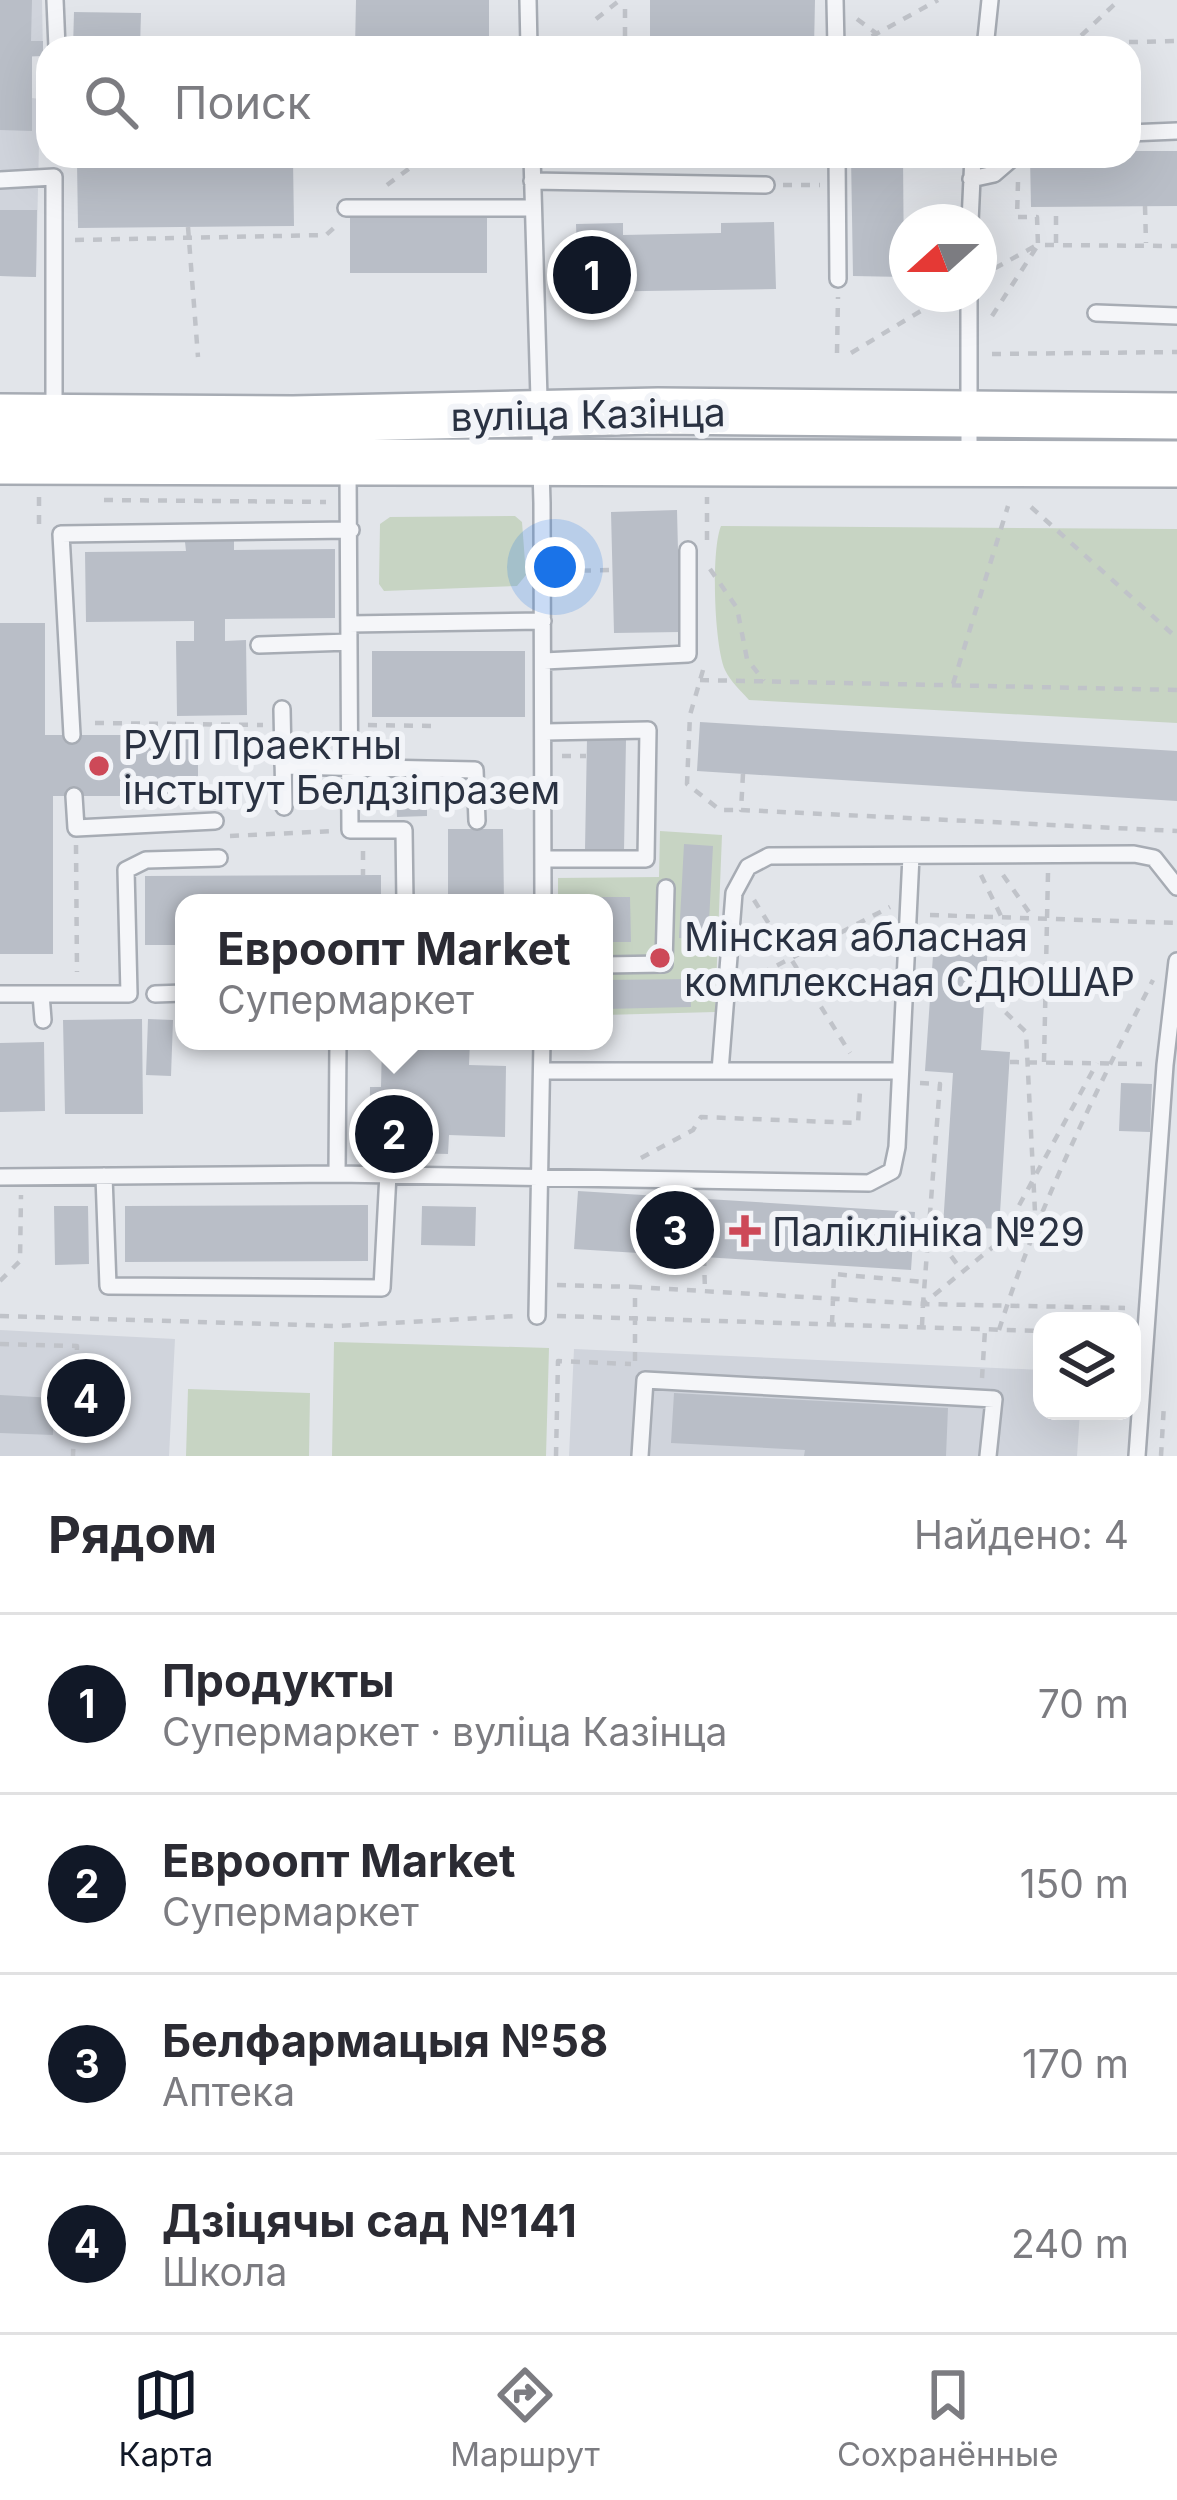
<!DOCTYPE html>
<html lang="ru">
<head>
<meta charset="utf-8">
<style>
  :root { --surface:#fff; --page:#f2f2f3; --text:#2b2b33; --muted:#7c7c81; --line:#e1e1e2; --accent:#111827 }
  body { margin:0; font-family:Inter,sans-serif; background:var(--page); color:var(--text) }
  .controls { position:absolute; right:36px; bottom:36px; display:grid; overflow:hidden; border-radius:24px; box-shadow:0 12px 48px #0002 }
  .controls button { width:108px; height:108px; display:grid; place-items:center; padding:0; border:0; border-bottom:3px solid var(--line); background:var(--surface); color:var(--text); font:60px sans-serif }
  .compass { position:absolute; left:889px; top:204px; width:108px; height:108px; border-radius:50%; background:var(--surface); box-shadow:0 12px 48px #0002; rotate:249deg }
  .you { position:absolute; left:555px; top:567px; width:42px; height:42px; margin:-30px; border:9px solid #fff; border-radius:50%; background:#1a73e8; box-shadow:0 0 0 18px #1a73e833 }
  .badge { display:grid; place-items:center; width:78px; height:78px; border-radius:50%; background:var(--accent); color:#fff; font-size:39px; font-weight:700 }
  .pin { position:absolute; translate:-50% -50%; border:6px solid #fff; box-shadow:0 3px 12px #0006 }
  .popup { position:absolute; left:175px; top:894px; width:438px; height:156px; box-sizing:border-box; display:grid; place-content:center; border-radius:24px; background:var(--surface); filter:drop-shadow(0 3px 9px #0005); font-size:39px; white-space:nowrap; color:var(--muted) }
  .popup b { font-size:45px; color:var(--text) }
  .popup::after { content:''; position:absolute; left:50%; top:100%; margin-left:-24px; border:24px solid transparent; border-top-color:var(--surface) }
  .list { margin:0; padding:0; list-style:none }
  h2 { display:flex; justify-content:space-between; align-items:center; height:156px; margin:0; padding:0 48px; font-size:51px }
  h2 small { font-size:39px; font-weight:400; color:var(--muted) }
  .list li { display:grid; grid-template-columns:78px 1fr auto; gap:36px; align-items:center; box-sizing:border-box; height:180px; padding:0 48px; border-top:3px solid var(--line) }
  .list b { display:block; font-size:45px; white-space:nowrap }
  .list p { margin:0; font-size:39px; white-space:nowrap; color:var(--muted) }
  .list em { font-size:39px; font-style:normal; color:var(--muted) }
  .icon { flex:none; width:66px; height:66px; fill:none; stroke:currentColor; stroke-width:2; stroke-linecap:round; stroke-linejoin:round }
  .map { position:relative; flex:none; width:1177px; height:1456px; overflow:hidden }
  .search { position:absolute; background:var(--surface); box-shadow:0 12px 48px #0002; left:36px; right:36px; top:36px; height:132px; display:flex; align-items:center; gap:30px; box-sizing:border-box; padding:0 42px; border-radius:36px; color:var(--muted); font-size:45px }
  .sheet { height:876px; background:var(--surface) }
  nav { display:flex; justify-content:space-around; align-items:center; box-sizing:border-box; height:168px; border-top:3px solid var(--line); background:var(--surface); font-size:33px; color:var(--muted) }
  nav a { display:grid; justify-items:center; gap:6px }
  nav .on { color:var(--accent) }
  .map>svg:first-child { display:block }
  .built { fill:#d0d4dc }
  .green { fill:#c7d4c3 }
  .building { fill:#b9bec7 }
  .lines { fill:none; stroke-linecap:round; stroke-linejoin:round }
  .lane-casing { stroke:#a7acb4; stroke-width:20 }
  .secondary-casing { stroke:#a7acb4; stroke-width:50 }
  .path { stroke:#c0c3c9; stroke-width:4.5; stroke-dasharray:9 9; stroke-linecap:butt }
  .lane { stroke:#f5f6f9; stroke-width:15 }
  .secondary { stroke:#fff; stroke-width:45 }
  .poi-dot { fill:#cd4958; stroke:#f2f4f8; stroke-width:4.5 }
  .labels { text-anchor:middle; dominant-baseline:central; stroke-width:12; stroke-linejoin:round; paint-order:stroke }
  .street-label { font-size:39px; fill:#2a3242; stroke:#f2f4f8 }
  .poi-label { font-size:39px; fill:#2a3242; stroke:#f2f4f8; text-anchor:start }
</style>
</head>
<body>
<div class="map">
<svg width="1177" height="1456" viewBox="0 0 1177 1456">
  <rect width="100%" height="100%" fill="#e2e5ea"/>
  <path class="built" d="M0,0H42L43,56L32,57V98L40,99L36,277L0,276Z
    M0,1330L175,1339L169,1456H0Z
    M574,1349L1042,1370V1411H1080L1077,1456H569Z"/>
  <path class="green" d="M515,516L522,522L526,575L517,586L384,591L379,584L380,524L390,517Z
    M721,526L1177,529V723L749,700C741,691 730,681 725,670C714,645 711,550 721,526Z
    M660,831L722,835L715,1012L604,1015V903H558V878L659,877Z
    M334,1342L549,1348L546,1456H332Z
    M188,1389L310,1393L309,1456H186Z"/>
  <path class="building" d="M0,0H32L31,41H43V56H32V131L0,130Z
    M356,0H489V48H355Z
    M650,0H815L814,48H650Z
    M74,12L141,13L140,48H73Z
    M625,36H641V48H606L605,37Z
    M1129,151H1177V206L1031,207L1030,156H1129Z
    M851,156H903L904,277L853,276Z
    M293,160L294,226L78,228L77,162Z
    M0,210H37L36,277L0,276Z
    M350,218H487V273H350Z
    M774,222L776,289L578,292L576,224L623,223V235L721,233V223Z
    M677,510L680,632L614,633L611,512Z
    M208,541H234V550L335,549V618L225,619V641L246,640L247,715L177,716L176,641H194V621L86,622L85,552L186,551L185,542Z
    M0,623H45V735H198V796H53V954H0Z
    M372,651H525V717H372Z
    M700,722L1177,751V801L697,771Z
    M587,739L626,740L624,851L585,850Z
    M380,792H393L394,814H381Z
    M396,793H427V816L397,817Z
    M448,829H503L504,903H448Z
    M684,844L713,846L708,940L679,938Z
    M381,875V903H184V945H145V876Z
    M593,897H630L631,942H604V903H593Z
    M934,941L988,944L981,1050L1010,1052L999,1229L943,1226L953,1073L925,1071Z
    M690,979L691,1007L604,1009V980Z
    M142,1019L143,1114H65L63,1020Z
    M148,1019L173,1020L171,1076L146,1075Z
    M382,1041H470L469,1065L506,1066L505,1137L449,1135L448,1154L369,1152L370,1087H381Z
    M44,1042L45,1111L0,1112V1043Z
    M1121,1083L1152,1084L1150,1132L1119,1131Z
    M578,1191L915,1212L911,1270L574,1249Z
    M368,1205V1261L125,1262V1206Z
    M54,1206H88L89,1264L55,1265Z
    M422,1206L476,1207L475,1246L421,1245Z
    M674,1393L948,1408L946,1456H804L805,1450L671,1443Z
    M0,1395L54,1398L53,1435L0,1433Z"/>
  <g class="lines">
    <defs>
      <path id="lane" d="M55,0L57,48
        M528,0L529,48
        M835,0L836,48
        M985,48L990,0
        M1129,133L1177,131
        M532,156L542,503L543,903
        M837,156L838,279
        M971,179L994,174L1015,156
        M0,180L54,177V414
        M532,181L766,185
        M346,208H531
        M970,222L973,156
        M1096,313L1177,316
        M969,459V294
        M348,469L350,830H404L405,903
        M349,624L543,621
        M259,645L349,642
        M544,661L688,654V550
        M282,709L284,807
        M72,735L61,534L351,530
        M283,766L475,770L477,821
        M74,796L76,828L215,821
        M544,859H646L648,730L545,732
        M604,965L664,964L666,888
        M0,994H129L126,870L146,860L219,858
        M41,994L43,1020
        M155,994L184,993
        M542,1071H898
        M720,1071L734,893L748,867L769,856L1134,854L1154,858L1177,887
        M337,1174L338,1041
        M104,1176L108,1286L382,1288L388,1174
        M0,1177L337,1174L869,1183L892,1171L897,1147L911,856
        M537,1316L542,1041
        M640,1456L645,1380L994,1399L988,1456
        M1137,1456L1165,1065L1177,961"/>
      <path id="secondary" d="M0,417L293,419L658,411L1177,416
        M0,461L1177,464"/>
    </defs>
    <use href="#lane" class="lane-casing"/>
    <use href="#secondary" class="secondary-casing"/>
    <path class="path" d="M596,19L620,0
      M857,19L896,48
      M625,36V0
      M856,45L938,0
      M1003,45L1177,41
      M1068,48L1119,0
      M1018,182L1017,217H1037L1038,245L1177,246
      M387,185L426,156
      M783,185H820
      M1145,206L1146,243
      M188,227L198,357
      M75,240L326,235L336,226
      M1056,243V207
      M557,277L577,276
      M979,277L1037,245
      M992,316L1038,245
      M837,353L838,297
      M851,353L949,294
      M992,354L1177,352
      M39,497V528
      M104,500L326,502
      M1031,507L1177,638
      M707,540V497
      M710,569L737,608L747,659L764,681
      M564,571L612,570
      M703,670L690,715L687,784L720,810H741
      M700,680L1177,690
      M953,684L1008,506
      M95,723L263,725
      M368,725L438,726
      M562,756H586
      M743,774L741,810L1177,831
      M230,836L333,831
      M76,845L77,972
      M363,851V875
      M981,875L1001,916V1008L1026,1032L1036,1232
      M1003,875L1031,915
      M754,900L850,1053
      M930,915L1177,923
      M986,964H992L991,973H1002
      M745,982L890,907
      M1010,1062L1142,1064
      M1044,1062L1048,873
      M920,1083L940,1084L923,1304
      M641,1158L693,1130L701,1117L858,1123L860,1091
      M930,1227L962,1271
      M704,1257L705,1291
      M0,1281L20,1261L21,1195
      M557,1285L635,1287
      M0,1316L336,1326L516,1316
      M557,1316L1042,1331
      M832,1324L834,1274L925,1282
      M922,1326L923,1304L999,1242L1097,1063
      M999,1330C1037,1210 1095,1092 1153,980
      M0,1344L77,1346L73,1456
      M635,1361V1287L923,1304L1125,1308
      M982,1378L985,1330
      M556,1456L558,1361L631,1364
      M1161,1456L1164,1404"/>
    <use href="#lane" class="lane"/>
    <use href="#secondary" class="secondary"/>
  </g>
  <g class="poi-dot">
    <circle cx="99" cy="766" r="12"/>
    <circle cx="660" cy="958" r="12"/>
    <path d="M739 1213h12v12h12v12h-12v12h-12v-12h-12v-12h12z"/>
  </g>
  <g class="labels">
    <g class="street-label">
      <text transform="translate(588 414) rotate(-1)">вуліца Казінца</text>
    </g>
    <g class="poi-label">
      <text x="123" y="744">РУП Праектны<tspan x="123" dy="45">інстытут Белдзіпразем</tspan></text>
      <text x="684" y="936">Мінская абласная<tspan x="684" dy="45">комплексная СДЮШАР</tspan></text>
      <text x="772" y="1231">Паліклініка №29</text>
    </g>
  </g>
</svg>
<div class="controls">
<button><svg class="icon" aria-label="layers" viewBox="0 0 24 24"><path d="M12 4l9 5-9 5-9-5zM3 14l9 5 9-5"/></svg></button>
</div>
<svg class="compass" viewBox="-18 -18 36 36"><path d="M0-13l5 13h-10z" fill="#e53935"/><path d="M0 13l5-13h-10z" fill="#7c7c81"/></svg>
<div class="you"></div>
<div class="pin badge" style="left:592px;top:275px">1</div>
<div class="pin badge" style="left:394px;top:1134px">2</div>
<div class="popup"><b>Евроопт Market</b>Супермаркет</div>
<div class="pin badge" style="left:675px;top:1230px">3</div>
<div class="pin badge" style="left:86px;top:1398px">4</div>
<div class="search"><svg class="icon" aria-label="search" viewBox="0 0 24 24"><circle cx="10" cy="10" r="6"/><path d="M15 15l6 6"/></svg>Поиск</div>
</div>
<section class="sheet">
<h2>Рядом<small>Найдено: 4</small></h2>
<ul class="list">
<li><span class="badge">1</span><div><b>Продукты</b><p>Супермаркет · вуліца Казінца</p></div><em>70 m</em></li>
<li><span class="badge">2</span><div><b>Евроопт Market</b><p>Супермаркет</p></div><em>150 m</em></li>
<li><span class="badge">3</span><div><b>Белфармацыя №58</b><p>Аптека</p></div><em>170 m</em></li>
<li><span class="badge">4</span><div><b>Дзіцячы сад №141</b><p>Школа</p></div><em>240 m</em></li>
</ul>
</section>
<nav>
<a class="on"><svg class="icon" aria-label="map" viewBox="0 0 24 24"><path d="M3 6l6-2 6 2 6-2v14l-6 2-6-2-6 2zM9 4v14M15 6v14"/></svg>Карта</a>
<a><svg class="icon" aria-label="directions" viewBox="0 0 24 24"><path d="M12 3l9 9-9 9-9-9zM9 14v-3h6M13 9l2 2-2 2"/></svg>Маршрут</a>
<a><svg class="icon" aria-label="saved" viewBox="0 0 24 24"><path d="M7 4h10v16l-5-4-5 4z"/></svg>Сохранённые</a>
</nav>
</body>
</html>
